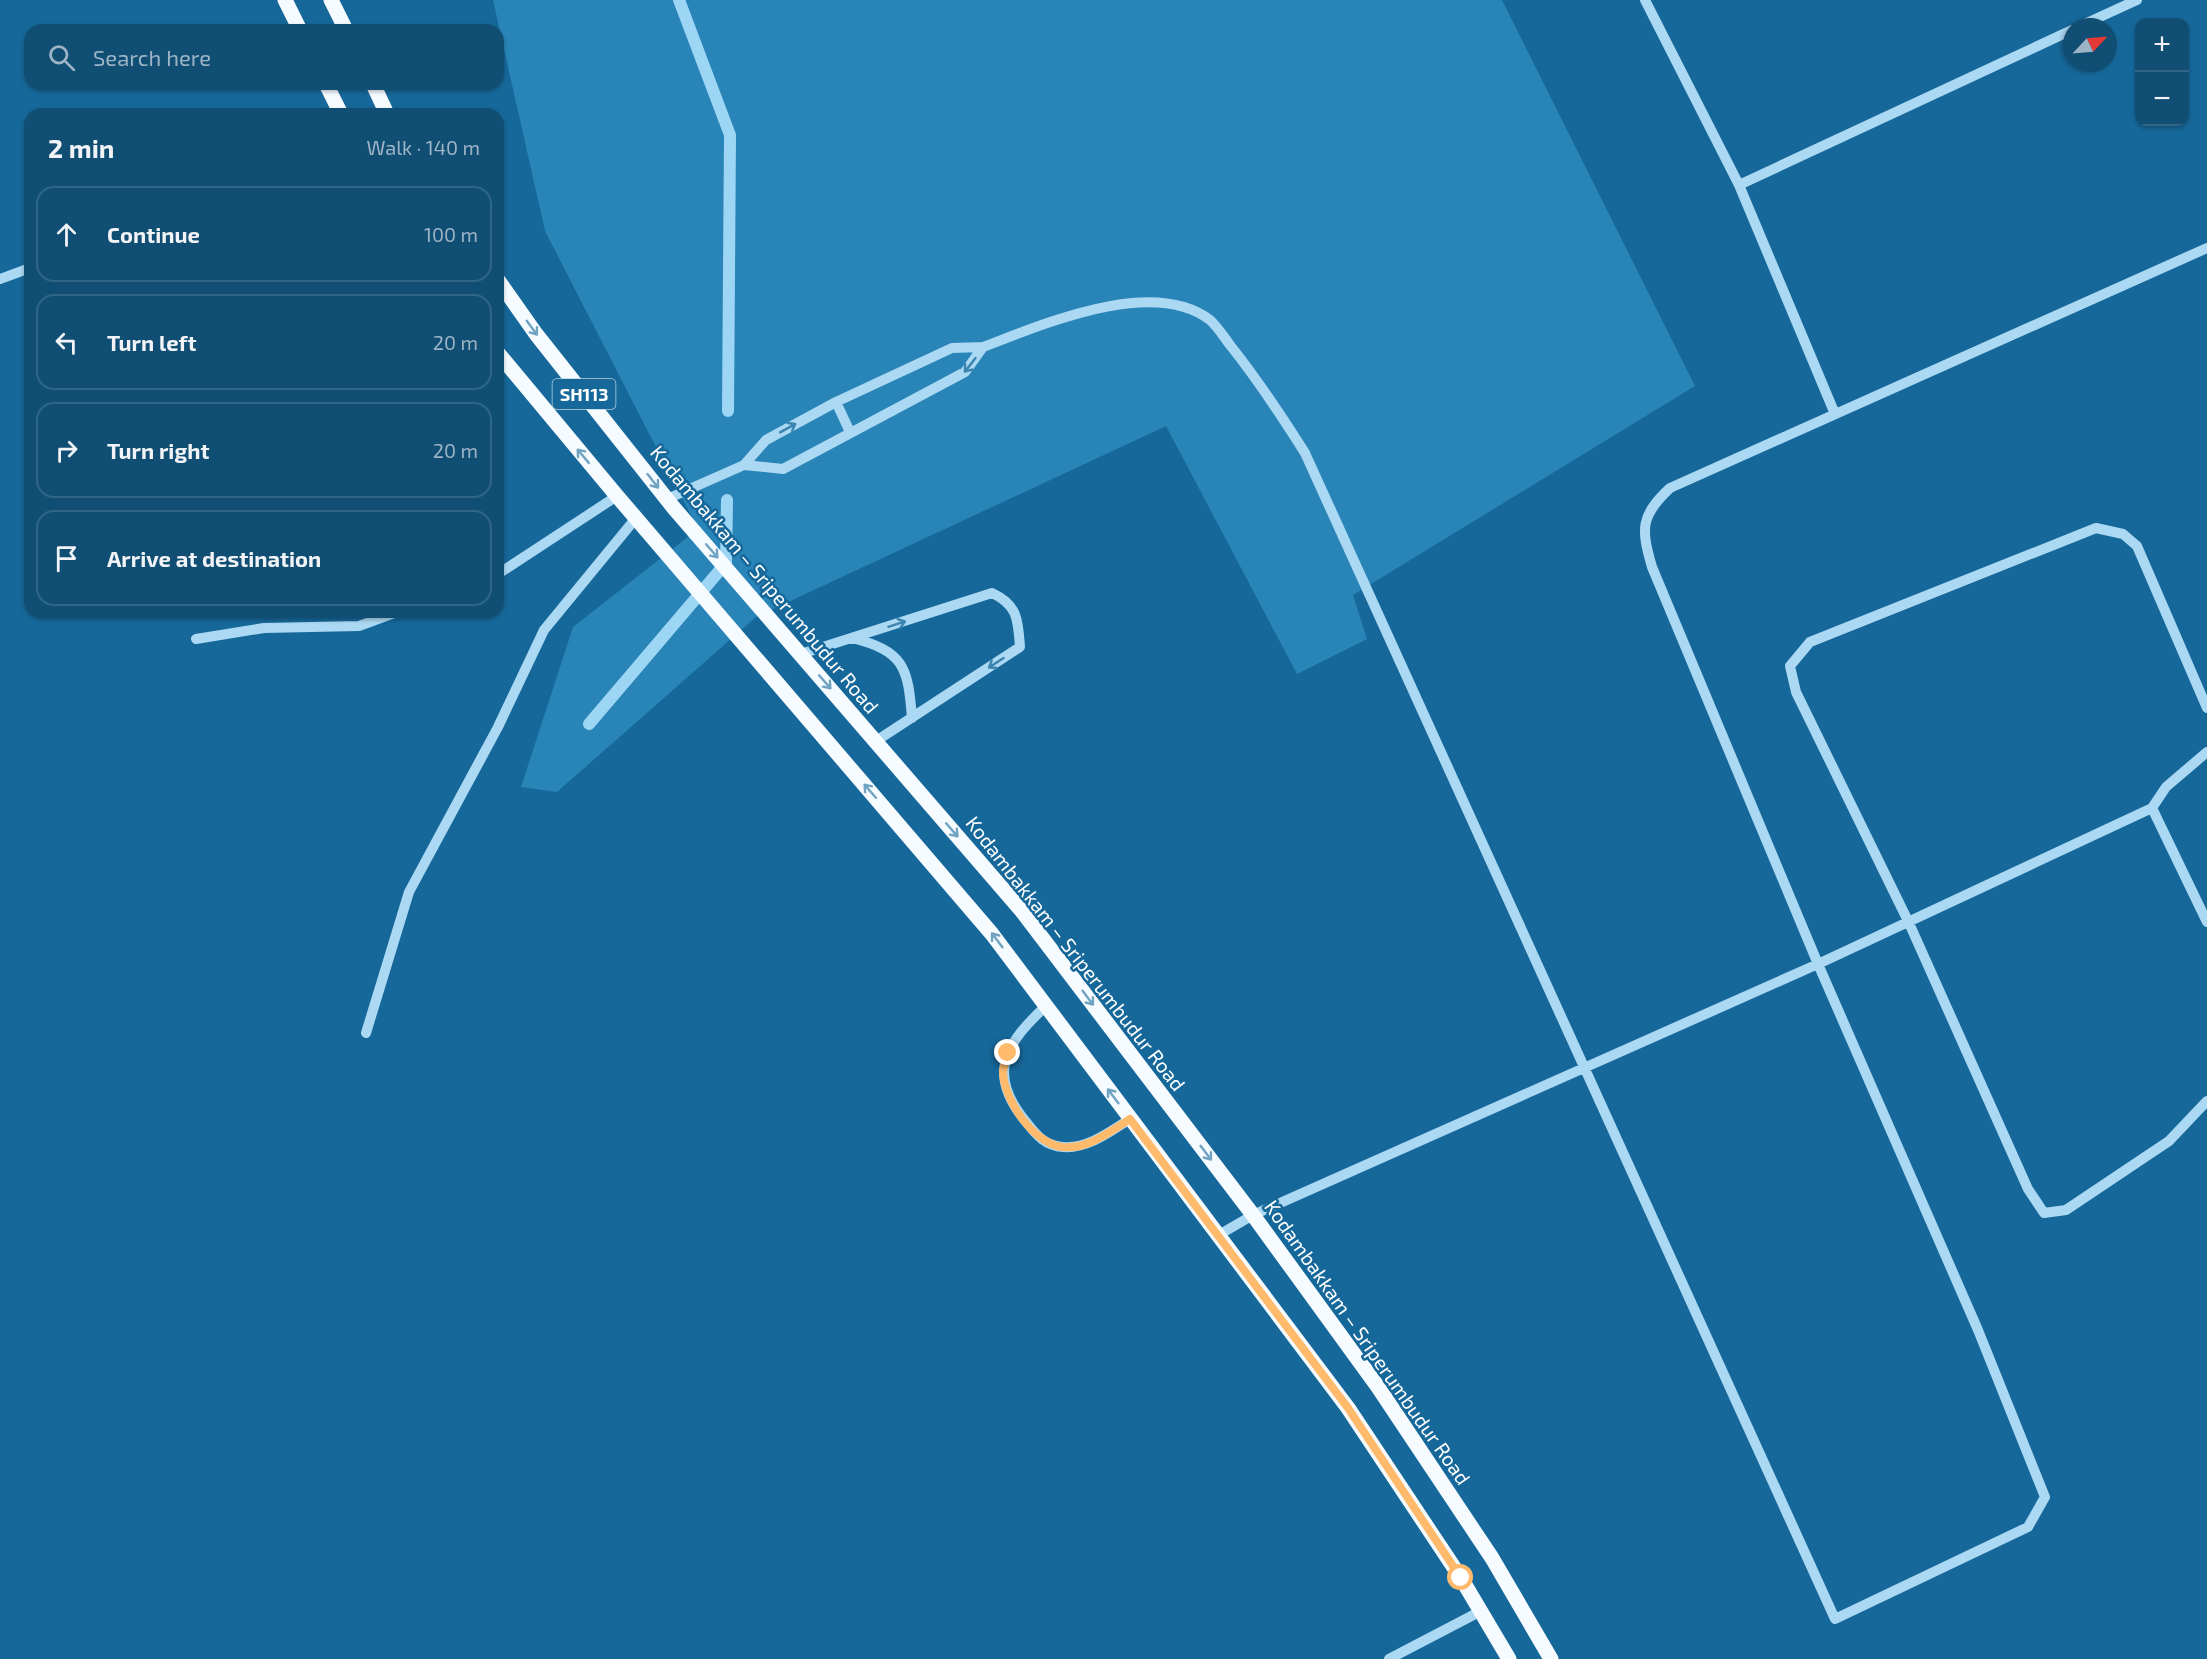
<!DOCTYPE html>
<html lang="en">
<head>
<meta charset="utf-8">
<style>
  :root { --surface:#104e74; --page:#1e587c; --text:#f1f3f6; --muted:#9cb4c5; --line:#306586 }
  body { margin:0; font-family:"Exo 2",sans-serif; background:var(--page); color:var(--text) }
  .controls { position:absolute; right:18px; top:18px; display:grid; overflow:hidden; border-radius:12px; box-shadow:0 2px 4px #0004 }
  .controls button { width:54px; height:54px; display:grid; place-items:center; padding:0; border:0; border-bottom:2px solid var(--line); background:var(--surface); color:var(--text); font:30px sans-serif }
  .compass { position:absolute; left:2063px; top:18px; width:54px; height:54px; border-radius:50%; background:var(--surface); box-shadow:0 2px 4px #0004; rotate:64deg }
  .stop { position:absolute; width:18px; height:18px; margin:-14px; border:4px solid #ffba6c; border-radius:50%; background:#fff }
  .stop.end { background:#ffba6c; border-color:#fff; box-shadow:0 2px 6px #0008 }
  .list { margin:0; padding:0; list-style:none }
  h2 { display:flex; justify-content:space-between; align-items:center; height:78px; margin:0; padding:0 24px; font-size:26px }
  h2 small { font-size:20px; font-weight:400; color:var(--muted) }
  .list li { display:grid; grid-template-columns:39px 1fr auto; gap:18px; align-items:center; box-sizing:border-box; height:96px; margin:0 12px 12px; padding:0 12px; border:2px solid var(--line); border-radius:18px }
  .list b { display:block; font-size:22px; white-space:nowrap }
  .list em { font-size:20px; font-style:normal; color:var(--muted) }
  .icon { flex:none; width:33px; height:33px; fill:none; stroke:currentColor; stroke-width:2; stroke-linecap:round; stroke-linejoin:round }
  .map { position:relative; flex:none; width:2207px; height:1659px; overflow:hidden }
  .search { position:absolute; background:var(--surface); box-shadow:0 2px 4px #0004; left:24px; top:24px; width:480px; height:66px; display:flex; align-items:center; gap:15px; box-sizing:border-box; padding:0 21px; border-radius:18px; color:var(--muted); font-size:22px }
  .panel { position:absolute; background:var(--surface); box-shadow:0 2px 4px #0004; left:24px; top:108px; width:480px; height:510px; border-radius:18px }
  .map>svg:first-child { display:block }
  .green { fill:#2984b8 }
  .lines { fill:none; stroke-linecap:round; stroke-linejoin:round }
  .stream { stroke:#9dd6f5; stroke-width:12 }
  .minor { stroke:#abd8f2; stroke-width:10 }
  .major { stroke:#f6fbff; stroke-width:15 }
  .oneway { stroke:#70a3c2 }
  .oneway2 { stroke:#3b84b0 }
  .route { stroke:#ffba6c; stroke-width:8 }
  .labels { text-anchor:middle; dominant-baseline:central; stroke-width:5; stroke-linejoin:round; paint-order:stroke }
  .shield { fill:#16689a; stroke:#b9d2e1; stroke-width:1.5 }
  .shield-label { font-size:18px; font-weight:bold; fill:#fff }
  .street-label { font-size:20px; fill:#fff; stroke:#16689a }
</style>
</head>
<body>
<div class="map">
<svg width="2207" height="1659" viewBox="0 0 2207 1659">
  <rect width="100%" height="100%" fill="#16689a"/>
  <path class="green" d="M493,0H1502L1695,386L1353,595L1367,639L1297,674L1166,426L756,617L557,792L521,787L573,627L698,529L545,231Z"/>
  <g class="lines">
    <path class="stream" d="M679,0L730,135L728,411
      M589,724L726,563L727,500"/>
    <path class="minor" d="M1645,0L1739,185L1835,414
      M2078,27L2137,0
      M1739,185L2072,30
      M0,279L30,268
      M983,347C1042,325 1152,276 1210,320C1217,326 1224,337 1230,345C1258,380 1281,415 1305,453L1835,1619L2028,1527L2045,1497L1978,1330L1818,964L2152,808L2207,922
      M836,402L850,432
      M667,499L744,465L766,440L836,402L952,348L983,347L965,372L783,469L744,465
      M498,574L617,496
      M852,638C904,651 908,667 912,718
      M196,639L264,628L359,626L397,612
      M801,654L992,593C1018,605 1018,620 1020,647L876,741
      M2207,708L2137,546L2123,534L2096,528L1810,642L1790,666L1796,692L1909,923L2028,1189L2044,1213L2066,1210L2169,1141L2207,1101
      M2152,808L2166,787L2207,752
      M1046,1006C1006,1043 985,1074 1027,1123C1037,1136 1046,1146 1063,1147C1088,1149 1111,1131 1130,1119
      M366,1033L409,892L498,727L544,630L636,518
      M1217,1236L1253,1215L1818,964L1652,567C1641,529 1640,516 1670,488L2207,248
      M1389,1659L1481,1611"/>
    <path class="major" d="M285,0L300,30
      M331,0L346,30
      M326,84L341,114
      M373,84L387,114
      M498,280L536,334L673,507L1021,910L1253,1215L1378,1387L1492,1558L1551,1659
      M498,353L617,496L992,934L1348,1408L1461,1578L1509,1659"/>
  </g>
  <defs><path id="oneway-shaft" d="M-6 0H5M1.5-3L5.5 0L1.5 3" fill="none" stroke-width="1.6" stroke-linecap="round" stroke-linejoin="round" transform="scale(1.5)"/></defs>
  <g class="oneway">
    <use href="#oneway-shaft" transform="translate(532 328) rotate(54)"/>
    <use href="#oneway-shaft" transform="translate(583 456) rotate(-130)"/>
    <use href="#oneway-shaft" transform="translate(653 481) rotate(52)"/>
    <use href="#oneway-shaft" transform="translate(712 551) rotate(49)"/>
    <use href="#oneway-shaft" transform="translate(825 682) rotate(49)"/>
    <use href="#oneway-shaft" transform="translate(870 791) rotate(-131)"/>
    <use href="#oneway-shaft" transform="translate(952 830) rotate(49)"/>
    <use href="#oneway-shaft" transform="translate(997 940) rotate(-127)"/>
    <use href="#oneway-shaft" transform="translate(1088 998) rotate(53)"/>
    <use href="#oneway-shaft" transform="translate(1113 1096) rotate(-127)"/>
    <use href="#oneway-shaft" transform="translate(1206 1153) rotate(53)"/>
  </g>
  <g class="oneway2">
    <use href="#oneway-shaft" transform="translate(970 365) rotate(128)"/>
    <use href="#oneway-shaft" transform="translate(788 428) rotate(-29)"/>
    <use href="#oneway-shaft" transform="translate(897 624) rotate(-18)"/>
    <use href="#oneway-shaft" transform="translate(996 663) rotate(147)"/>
  </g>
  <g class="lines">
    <path class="route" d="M1008,1053C1006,1058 1004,1065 1003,1071C1003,1099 1034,1144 1062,1147C1087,1150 1111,1131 1130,1119L1348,1408L1461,1578"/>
  </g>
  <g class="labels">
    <rect class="shield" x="552.5" y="379" width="63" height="30" rx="4.5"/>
    <g class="shield-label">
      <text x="584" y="394">SH113</text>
    </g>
    <g class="street-label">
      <text transform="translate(765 579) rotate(50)">Kodambakkam – Sriperumbudur Road</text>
      <text transform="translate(1076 953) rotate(52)">Kodambakkam – Sriperumbudur Road</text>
      <text transform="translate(1368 1342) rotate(55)">Kodambakkam – Sriperumbudur Road</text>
    </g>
  </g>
</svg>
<div class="controls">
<button>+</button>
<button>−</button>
</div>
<svg class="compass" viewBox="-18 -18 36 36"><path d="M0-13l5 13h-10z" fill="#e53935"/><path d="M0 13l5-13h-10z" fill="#9cb4c5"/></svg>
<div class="stop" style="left:1461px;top:1578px"></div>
<div class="stop end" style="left:1008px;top:1053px"></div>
<div class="search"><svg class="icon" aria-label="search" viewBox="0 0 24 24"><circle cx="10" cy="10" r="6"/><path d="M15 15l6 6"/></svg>Search here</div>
<section class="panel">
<h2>2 min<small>Walk · 140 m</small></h2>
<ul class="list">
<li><svg class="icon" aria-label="ahead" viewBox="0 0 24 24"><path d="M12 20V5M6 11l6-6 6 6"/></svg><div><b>Continue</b></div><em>100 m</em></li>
<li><svg class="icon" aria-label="left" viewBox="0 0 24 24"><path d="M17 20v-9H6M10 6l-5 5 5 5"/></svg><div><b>Turn left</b></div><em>20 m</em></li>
<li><svg class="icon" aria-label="right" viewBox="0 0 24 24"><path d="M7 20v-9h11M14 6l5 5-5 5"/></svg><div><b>Turn right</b></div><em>20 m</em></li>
<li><svg class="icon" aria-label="arrive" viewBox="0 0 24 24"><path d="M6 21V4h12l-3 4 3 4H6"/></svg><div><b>Arrive at destination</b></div></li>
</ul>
</section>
</div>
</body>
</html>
